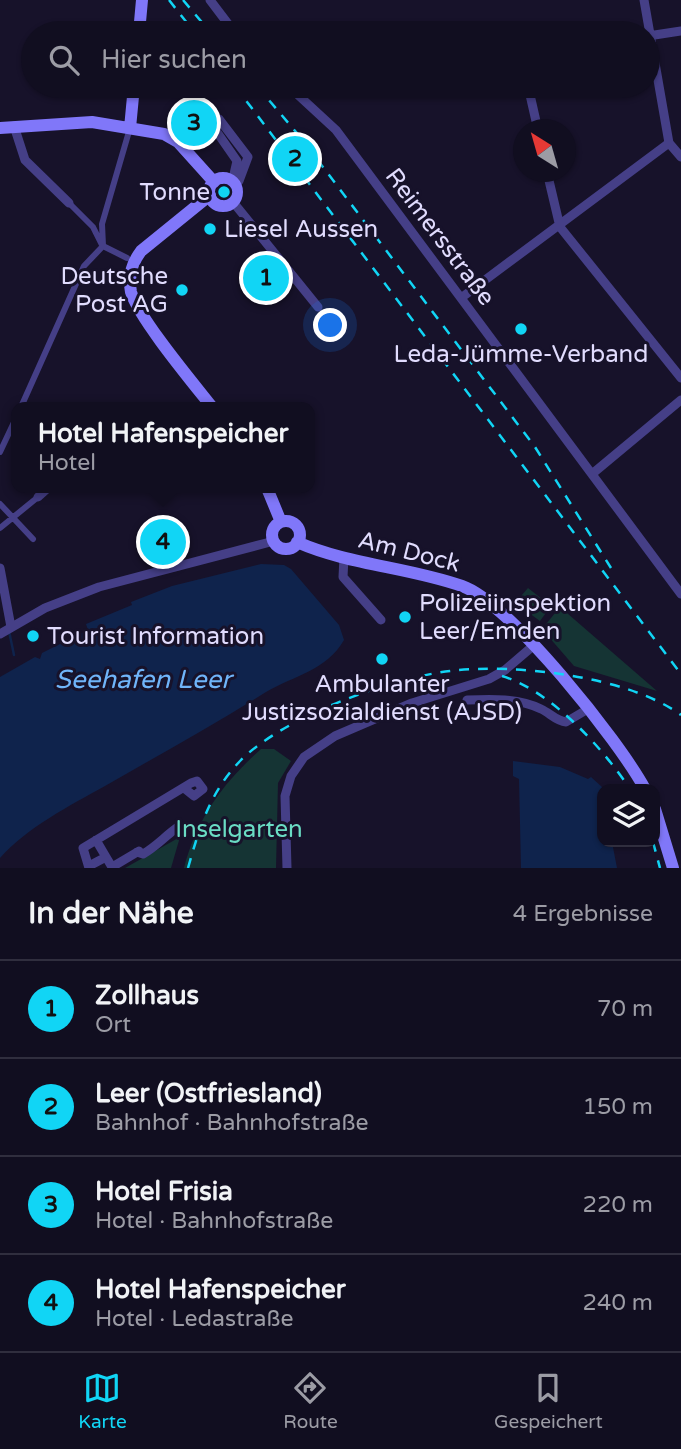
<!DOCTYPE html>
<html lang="de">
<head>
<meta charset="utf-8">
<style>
  :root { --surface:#110e20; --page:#1a1729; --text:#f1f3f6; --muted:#9c9ca5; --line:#302e3e; --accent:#11d5f5 }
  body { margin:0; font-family:"Varela Round",sans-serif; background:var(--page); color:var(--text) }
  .controls { position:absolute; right:21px; bottom:21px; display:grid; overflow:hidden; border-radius:14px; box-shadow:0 2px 5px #0004 }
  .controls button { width:63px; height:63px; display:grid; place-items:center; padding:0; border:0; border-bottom:2px solid var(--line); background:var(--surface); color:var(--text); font:35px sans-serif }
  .compass { position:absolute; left:513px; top:119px; width:63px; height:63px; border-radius:50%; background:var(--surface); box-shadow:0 2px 5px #0004; rotate:323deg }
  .you { position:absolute; left:331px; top:326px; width:24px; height:24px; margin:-18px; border:5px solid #fff; border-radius:50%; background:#1a73e8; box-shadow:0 0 0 10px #1a73e833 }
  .badge { display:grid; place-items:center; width:46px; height:46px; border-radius:50%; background:var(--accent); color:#111; font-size:23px; font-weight:700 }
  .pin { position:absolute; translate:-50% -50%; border:4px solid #fff; box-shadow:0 2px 7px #0006 }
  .popup { position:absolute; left:11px; top:402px; width:304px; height:91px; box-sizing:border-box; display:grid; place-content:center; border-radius:14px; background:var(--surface); filter:drop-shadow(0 2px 5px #0005); font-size:23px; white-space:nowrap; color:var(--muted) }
  .popup b { font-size:26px; color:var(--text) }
  .popup::after { content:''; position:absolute; left:50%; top:100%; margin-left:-14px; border:14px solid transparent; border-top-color:var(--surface) }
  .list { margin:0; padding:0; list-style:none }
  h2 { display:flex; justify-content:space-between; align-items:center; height:91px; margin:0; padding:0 28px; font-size:30px }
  h2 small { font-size:23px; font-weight:400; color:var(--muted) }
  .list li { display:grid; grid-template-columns:46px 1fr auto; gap:21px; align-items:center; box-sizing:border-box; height:98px; padding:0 28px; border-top:2px solid var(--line) }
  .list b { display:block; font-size:26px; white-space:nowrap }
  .list p { margin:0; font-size:23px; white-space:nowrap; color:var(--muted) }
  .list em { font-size:23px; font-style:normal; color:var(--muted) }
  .icon { flex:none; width:38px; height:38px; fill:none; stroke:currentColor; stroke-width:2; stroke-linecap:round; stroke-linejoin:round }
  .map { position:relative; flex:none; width:681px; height:868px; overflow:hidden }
  .search { position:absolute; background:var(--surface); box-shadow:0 2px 5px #0004; left:21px; right:21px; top:21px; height:77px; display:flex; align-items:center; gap:18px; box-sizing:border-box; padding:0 24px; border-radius:38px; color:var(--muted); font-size:26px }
  .sheet { height:483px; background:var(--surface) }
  nav { display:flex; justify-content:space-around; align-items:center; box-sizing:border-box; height:98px; border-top:2px solid var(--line); background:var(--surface); font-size:19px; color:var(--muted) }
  nav a { display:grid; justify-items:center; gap:4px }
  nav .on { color:var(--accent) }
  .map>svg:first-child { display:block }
  .green { fill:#153434 }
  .water { fill:#0f234c }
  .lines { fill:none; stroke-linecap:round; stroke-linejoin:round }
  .stream { stroke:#0f234c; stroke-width:2.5 }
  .pedestrian { stroke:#453f87; stroke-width:6 }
  .minor { stroke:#453f87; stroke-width:9 }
  .secondary { stroke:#8077f9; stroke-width:12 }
  .rail { stroke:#11d5f5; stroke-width:2.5; stroke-dasharray:10 9; stroke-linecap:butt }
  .poi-dot { fill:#11d5f5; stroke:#17122a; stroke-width:2.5 }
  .labels { text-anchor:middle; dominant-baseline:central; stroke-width:6; stroke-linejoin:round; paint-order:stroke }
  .poi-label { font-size:24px; fill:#e1dcfe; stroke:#17122a; text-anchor:start }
  .street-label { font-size:24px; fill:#e1dcfe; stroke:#17122a }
  .park-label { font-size:24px; fill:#6adcc4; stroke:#17122a }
  .water-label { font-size:26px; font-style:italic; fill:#6fb4f9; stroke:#17122a }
</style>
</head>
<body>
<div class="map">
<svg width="681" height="868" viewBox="0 0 681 868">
  <rect width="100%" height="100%" fill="#17122a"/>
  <path class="green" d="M528,588L551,606L540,621L515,603Z
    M560,607L657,691L574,666L542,629Z
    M261,749H274L291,761L278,783L276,868H184C197,818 223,783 261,749Z
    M180,837L171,868H125Z"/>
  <path class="water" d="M261,564L284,565L291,569L339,625L344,640C326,671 295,675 266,692C213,725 159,755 105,786C69,806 28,827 0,858V677L35,657L40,659L42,653L88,630L86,624L132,605L131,602L172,586Z
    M513,761L560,767L588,779L591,777L602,787V842H612L617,868H521L519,779L513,776Z"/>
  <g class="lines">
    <path class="stream" d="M9,631L14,655"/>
    <path class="pedestrian" d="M69,203L93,227L102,245
      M103,246L127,258
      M21,407L84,266L103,246L102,224L130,128
      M0,452L16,418
      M0,504L33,539
      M0,528L38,497"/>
    <path class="minor" d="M210,0L235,33
      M644,0L669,143
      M648,36L681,31
      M280,86L297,94L336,130L681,594
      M528,86L538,130
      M297,94L344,86
      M14,126L25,160L69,203
      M669,143L681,157
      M547,172L560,227L681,378
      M234,174L237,161L212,125L219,119L248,157L239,181
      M233,202L318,307
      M461,298L669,143
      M592,474L681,400
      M38,497L48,488
      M344,557L343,577L381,620
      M0,568L11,627
      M0,634L45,608L99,587L274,541
      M467,700C492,699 518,698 541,709C550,713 556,721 566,722L588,709
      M137,852L143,854C157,846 165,836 178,827
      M106,857L112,867L139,851
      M89,866L106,857L96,840
      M89,868L83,848L191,783L197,781L203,789L194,796L184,788
      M287,868L285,796L291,776L304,757L335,736L412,703L489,679L505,670L533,646"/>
    <path class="secondary" d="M139,33L142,0
      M0,128L92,122L164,134L178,142L214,182
      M130,128L134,86
      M209 192a14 14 0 1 1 28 0a14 14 0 1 1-28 0Z
      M210,195L141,251C132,263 128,277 131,292C138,317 193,383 212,407
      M267,488L281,522
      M272 535a14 14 0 1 1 28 0a14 14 0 1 1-28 0Z
      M297,542C349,565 408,567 462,586C510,603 619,741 645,789
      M655,809L673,868"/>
    <path class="rail" d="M169,0L195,33
      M183,0L211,33
      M235,86L681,674
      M257,86L301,138L535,447L611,568
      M502,676C551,691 602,747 630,789
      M653,842L660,868
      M188,868C200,826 210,792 241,760C284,717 390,678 450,671C514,663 628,676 681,715"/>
  </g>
  <g class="poi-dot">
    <circle cx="224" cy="192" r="7"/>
    <circle cx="210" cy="229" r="7"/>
    <circle cx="182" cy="290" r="7"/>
    <circle cx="521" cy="329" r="7"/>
    <circle cx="405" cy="617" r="7"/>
    <circle cx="33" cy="636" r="7"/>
    <circle cx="382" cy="659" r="7"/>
  </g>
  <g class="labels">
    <g class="poi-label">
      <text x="210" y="192" text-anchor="end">Tonne</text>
      <text x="224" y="229">Liesel Aussen</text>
      <text x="168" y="276" text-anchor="end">Deutsche<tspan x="168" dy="28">Post AG</tspan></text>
      <text x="521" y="354" text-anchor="middle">Leda-Jümme-Verband</text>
      <text x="419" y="603">Polizeiinspektion<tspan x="419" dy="28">Leer/Emden</tspan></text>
      <text x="47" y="636">Tourist Information</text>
      <text x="382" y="684" text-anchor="middle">Ambulanter<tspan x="382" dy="28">Justizsozialdienst (AJSD)</tspan></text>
    </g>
    <g class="street-label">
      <text transform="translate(440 237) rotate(53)">Reimersstraße</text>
      <text transform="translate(409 552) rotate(14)">Am Dock</text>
    </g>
    <g class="park-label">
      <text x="239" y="829">Inselgarten</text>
    </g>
    <g class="water-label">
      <text x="143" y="679">Seehafen Leer</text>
    </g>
  </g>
</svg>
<div class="controls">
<button><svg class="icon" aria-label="layers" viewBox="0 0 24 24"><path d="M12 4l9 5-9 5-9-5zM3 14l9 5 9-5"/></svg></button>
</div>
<svg class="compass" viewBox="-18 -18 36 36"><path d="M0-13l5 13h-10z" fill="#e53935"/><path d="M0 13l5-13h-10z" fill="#9c9ca5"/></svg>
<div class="you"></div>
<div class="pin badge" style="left:266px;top:278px">1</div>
<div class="pin badge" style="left:295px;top:159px">2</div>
<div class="pin badge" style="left:194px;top:123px">3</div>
<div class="pin badge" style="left:163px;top:542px">4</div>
<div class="popup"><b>Hotel Hafenspeicher</b>Hotel</div>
<div class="search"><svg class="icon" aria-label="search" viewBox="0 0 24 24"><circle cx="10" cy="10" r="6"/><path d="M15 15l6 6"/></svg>Hier suchen</div>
</div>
<section class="sheet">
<h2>In der Nähe<small>4 Ergebnisse</small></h2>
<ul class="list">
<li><span class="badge">1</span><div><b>Zollhaus</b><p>Ort</p></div><em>70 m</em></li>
<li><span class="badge">2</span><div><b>Leer (Ostfriesland)</b><p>Bahnhof · Bahnhofstraße</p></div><em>150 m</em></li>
<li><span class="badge">3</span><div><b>Hotel Frisia</b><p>Hotel · Bahnhofstraße</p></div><em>220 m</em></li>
<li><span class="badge">4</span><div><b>Hotel Hafenspeicher</b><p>Hotel · Ledastraße</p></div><em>240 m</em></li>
</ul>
</section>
<nav>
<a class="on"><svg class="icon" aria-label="map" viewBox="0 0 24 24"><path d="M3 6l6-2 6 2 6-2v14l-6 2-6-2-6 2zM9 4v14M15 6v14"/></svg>Karte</a>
<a><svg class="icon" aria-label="directions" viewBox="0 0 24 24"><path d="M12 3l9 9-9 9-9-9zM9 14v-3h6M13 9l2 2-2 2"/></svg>Route</a>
<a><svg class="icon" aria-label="saved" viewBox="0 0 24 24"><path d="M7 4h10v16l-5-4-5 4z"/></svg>Gespeichert</a>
</nav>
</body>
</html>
